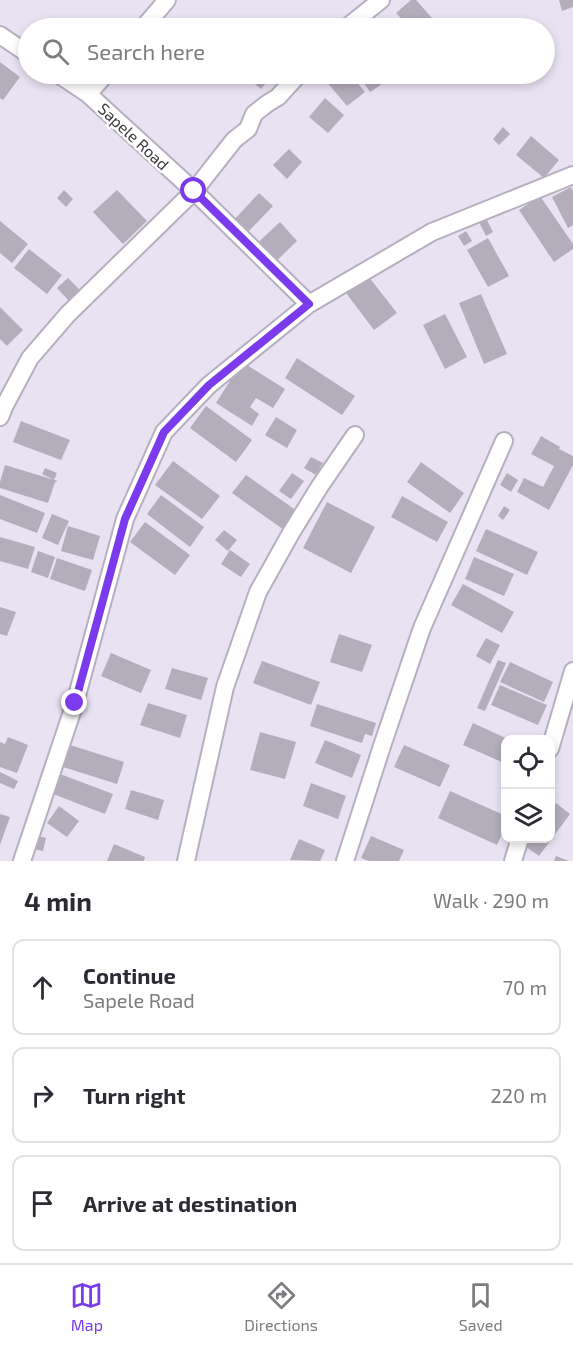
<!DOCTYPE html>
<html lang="en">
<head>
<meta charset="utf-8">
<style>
  :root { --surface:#fff; --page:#f2f2f3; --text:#2b2b33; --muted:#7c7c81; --line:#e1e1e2; --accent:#7c3aed }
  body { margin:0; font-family:"Exo 2",sans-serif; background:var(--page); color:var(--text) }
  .controls { position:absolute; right:18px; bottom:18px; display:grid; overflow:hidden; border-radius:12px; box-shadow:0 3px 9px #0003 }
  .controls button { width:54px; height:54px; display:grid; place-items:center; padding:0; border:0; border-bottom:2px solid var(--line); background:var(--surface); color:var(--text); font:30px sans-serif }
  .stop { position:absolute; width:18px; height:18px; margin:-14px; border:4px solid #7c3aed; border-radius:50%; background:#fff }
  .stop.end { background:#7c3aed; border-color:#fff; box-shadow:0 2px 6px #0008 }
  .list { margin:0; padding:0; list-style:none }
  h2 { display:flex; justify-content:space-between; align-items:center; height:78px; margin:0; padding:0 24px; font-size:26px }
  h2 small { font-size:20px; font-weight:400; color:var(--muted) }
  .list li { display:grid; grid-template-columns:39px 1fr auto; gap:18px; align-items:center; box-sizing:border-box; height:96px; margin:0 12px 12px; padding:0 12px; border:2px solid var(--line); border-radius:12px }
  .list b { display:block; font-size:22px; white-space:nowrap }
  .list p { margin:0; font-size:20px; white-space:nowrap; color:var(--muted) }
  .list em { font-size:20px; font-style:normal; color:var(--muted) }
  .icon { flex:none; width:33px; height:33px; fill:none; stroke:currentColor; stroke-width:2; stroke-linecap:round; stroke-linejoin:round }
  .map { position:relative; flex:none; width:573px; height:861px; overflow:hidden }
  .search { position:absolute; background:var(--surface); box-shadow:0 3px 9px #0003; left:18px; right:18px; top:18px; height:66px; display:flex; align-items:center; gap:15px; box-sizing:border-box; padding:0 21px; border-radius:33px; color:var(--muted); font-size:22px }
  .sheet { height:402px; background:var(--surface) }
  nav { display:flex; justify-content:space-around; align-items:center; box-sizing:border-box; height:84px; border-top:2px solid var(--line); background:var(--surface); font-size:16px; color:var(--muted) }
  nav a { display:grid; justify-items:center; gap:3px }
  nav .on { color:var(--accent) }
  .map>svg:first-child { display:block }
  .building { fill:#b4adbc }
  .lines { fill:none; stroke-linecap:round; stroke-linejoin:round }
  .minor-casing { stroke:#b6afbf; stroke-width:20 }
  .minor { stroke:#fff; stroke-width:16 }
  .route { stroke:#7c3aed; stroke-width:8 }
  .labels { text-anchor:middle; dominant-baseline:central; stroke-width:5; stroke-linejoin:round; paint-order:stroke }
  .street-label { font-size:16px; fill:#3d3a40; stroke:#fff }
</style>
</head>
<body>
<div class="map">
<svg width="573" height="861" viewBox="0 0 573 861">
  <rect width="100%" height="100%" fill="#e9e2f3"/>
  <path class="building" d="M411,0H416L441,28H410L396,13Z
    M559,0H573V7L562,11Z
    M0,62L20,77L3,100L0,98Z
    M243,74H274L261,89Z
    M320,74H350L365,92L347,106Z
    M358,74H388L391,78L370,92Z
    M325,98L344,115L328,133L309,117Z
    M503,127L510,134L499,145L493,139Z
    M531,136L559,160L544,178L516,155Z
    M289,149L302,162L287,179L273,165Z
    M571,187L573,191V225L568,228L552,197Z
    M64,190L73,199L66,207L57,198Z
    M117,190L147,221L123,244L93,212Z
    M259,193L273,206L247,233L234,220Z
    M540,196L573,244V249L554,262L519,210Z
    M486,218L493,232L486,236L479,222Z
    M0,221L28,244L12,263L0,253Z
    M280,222L297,241L270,267L252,248Z
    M466,231L472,241L464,246L458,236Z
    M488,238L509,276L488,287L467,250Z
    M29,249L62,275L47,294L14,268Z
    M365,272L397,313L374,330L343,289Z
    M68,278L81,291L70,302L57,288Z
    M481,294L507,354L484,364L459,303Z
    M0,307L23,330L7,346L0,339Z
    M445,314L467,357L445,369L423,325Z
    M297,358L355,396L342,415L285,378Z
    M242,362L285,389L273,408L256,398L250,407L259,414L252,426L216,403Z
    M206,406L252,440L236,462L190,428Z
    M276,417L297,430L287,448L265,435Z
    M21,421L70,440L61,460L13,442Z
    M541,436L560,447L559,449L573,456V465L549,510L517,492L524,478L543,487L554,466L531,454Z
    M311,457L323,463L316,475L304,468Z
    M173,461L220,496L202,519L155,485Z
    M421,462L464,493L450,513L407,482Z
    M5,465L58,481L55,482L48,503L0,488V482Z
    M45,468L57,473L54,480L42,474Z
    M292,473L304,481L291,499L279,491Z
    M507,473L518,480L511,492L500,485Z
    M246,475L297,511L284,530L232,493Z
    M0,495L45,513L37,533L0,519Z
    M161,495L204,527L190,547L147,514Z
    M402,496L448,522L437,542L391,517Z
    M327,502L375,527L351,573L303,548Z
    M504,506L510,510L503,520L498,516Z
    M52,514L69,521L58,545L42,538Z
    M145,522L190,555L175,575L130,542Z
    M68,526L100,536L93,560L61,551Z
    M486,529L538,552L527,575L476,551Z
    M224,530L237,540L228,551L215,540Z
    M0,537L35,547L28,569L0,561Z
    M230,550L250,564L241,577L221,564Z
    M38,551L55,557L48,578L31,572Z
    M474,557L514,574L504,596L465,579Z
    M57,558L92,570L85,591L50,579Z
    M463,584L514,612L502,633L451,605Z
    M0,607L16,612L7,636L0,634Z
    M339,634L372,645L362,672L330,662Z
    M486,638L500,645L490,664L476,656Z
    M111,653L151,670L141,693L101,676Z
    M498,660L506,663L485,711L477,708Z
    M262,661L320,682L311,705L253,683Z
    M510,662L553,682L544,702L500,682Z
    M172,668L208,678L201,700L165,689Z
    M500,685L547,705L538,725L491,705Z
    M148,703L187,715L180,738L140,725Z
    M317,704L376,723L372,736L365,734L362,743L310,726Z
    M473,723L510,740H506V760L504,763L463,745Z
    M260,732L296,742L285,779L250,770Z
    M8,737L28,745L17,773L0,767V742L5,744Z
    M325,740L361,755L352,778L315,763Z
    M70,745L124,762L117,784L63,767Z
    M404,745L450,765L440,787L394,767Z
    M0,772L18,781L14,789L0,783Z
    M60,774L113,794L105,814L53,794Z
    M311,783L346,796L338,819L303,806Z
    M131,790L164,800L158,820L125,809Z
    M450,791L506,816V825L497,845L438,818Z
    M556,803L570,814L539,856L525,846L530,838H550V811Z
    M59,806L79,821L67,837L47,823Z
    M0,814L10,817L0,845Z
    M37,836L46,838L43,851L34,849Z
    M371,836L404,850L399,861H369L361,858Z
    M299,839L325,850L320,861L290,860Z
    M114,844L145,857L144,861H107Z
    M556,856L569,861H554Z"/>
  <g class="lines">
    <defs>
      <path id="minor" d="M143,28L167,0
        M346,28L381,0
        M0,35L28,54
        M58,74L88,94L194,191L309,304
        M88,94L106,74
        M0,417L5,405L30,358L68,314L194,191L234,140L248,129L254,114L268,103L278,97L299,74
        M550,749L573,671
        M22,861L75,703L125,519L164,432L209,385L309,304L432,232L573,175
        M186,861L225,687L258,592L291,533L320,486L355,435
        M345,861L382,746L422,628L504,441
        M513,861L520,838"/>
    </defs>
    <use href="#minor" class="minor-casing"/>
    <use href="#minor" class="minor"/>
  </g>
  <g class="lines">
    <path class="route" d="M75,703L125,519L164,432L209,385L309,304L194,191"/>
  </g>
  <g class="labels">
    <g class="street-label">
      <text transform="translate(134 136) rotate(43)">Sapele Road</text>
    </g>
  </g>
</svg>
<div class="controls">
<button><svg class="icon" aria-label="locate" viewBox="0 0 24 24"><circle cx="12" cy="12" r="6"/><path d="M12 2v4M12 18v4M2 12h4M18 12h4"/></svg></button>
<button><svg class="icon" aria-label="layers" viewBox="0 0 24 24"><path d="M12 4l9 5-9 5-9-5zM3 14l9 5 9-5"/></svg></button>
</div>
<div class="stop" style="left:194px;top:191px"></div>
<div class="stop end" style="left:75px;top:703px"></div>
<div class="search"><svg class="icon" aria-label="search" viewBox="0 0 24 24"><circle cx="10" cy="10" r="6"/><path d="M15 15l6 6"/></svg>Search here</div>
</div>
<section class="sheet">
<h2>4 min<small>Walk · 290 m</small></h2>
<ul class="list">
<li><svg class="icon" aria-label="ahead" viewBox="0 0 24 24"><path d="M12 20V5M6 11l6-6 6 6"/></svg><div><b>Continue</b><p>Sapele Road</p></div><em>70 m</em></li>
<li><svg class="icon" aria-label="right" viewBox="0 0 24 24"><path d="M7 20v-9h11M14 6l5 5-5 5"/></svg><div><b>Turn right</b></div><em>220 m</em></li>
<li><svg class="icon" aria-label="arrive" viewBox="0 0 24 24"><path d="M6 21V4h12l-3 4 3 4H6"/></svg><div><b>Arrive at destination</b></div></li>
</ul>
</section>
<nav>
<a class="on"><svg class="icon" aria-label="map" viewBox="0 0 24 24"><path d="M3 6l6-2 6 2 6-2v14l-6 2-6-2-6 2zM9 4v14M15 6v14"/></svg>Map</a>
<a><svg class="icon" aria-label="directions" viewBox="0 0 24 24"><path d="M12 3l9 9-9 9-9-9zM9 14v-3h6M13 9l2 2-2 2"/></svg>Directions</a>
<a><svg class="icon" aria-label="saved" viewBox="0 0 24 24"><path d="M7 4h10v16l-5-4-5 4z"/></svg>Saved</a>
</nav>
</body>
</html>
